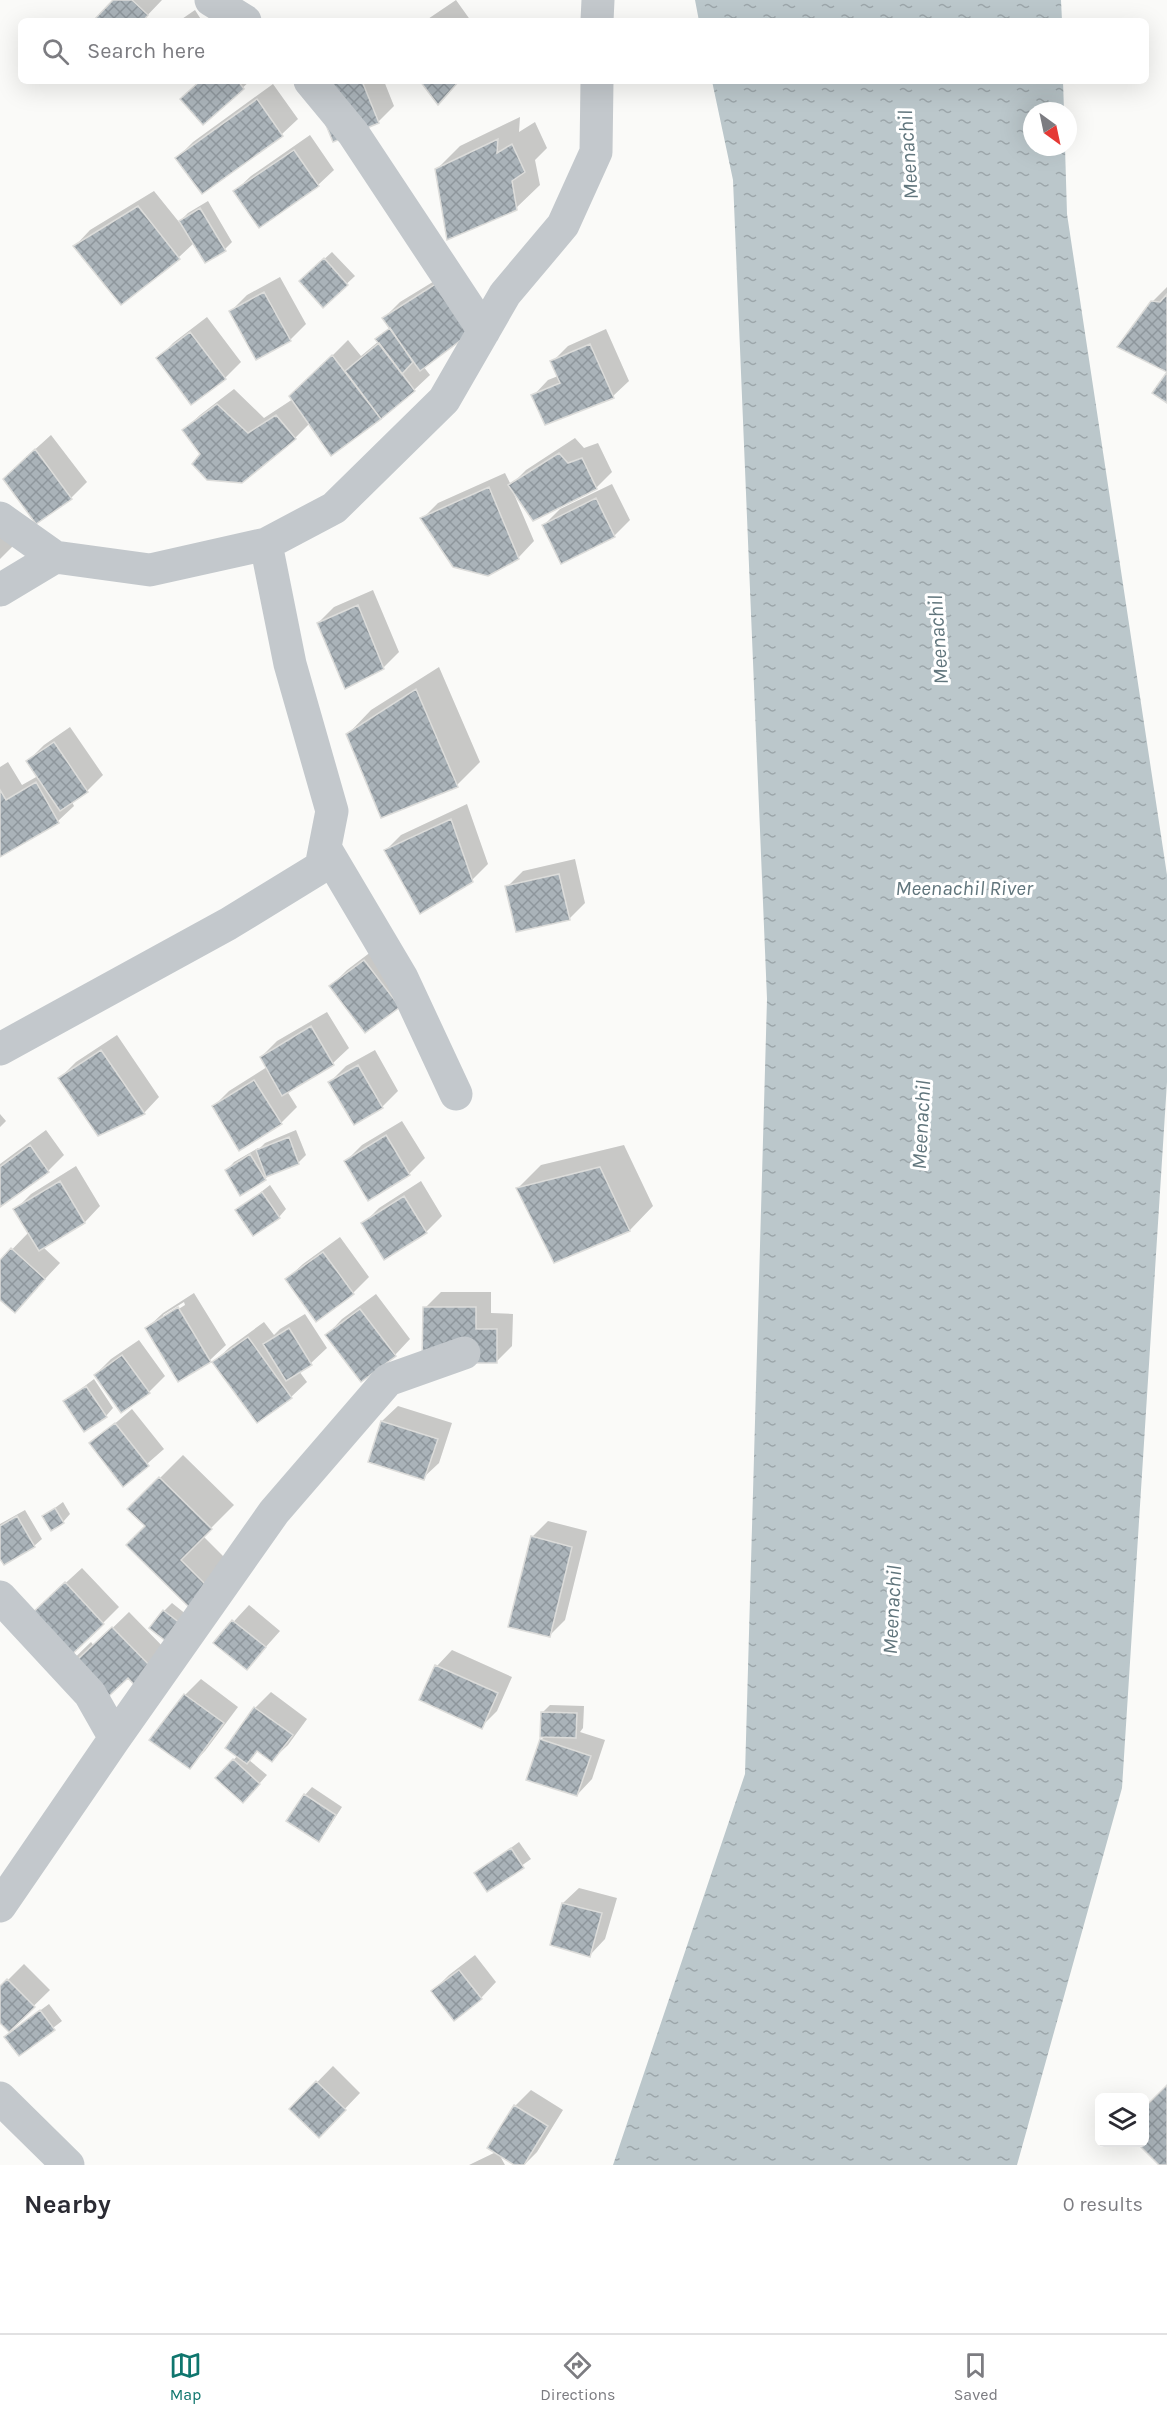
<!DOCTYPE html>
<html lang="en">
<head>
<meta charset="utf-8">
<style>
  :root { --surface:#fff; --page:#f2f2f3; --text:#2b2b33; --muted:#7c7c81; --line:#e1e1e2; --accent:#0f766e }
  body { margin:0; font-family:Karla,sans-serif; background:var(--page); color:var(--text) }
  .controls { position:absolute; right:18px; bottom:18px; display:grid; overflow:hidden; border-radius:9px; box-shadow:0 6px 24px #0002 }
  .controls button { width:54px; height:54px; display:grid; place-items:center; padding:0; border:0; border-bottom:2px solid var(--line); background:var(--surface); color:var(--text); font:30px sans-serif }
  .compass { position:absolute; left:1023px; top:102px; width:54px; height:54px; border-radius:50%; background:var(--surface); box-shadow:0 6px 24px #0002; rotate:147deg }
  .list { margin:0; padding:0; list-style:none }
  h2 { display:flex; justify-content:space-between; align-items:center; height:78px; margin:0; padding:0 24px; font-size:26px }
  h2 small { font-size:20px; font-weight:400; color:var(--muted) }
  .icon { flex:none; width:33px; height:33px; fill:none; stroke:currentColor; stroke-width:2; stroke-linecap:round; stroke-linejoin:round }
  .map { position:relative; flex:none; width:1167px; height:2165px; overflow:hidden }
  .search { position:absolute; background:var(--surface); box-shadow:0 6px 24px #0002; left:18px; right:18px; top:18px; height:66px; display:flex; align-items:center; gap:15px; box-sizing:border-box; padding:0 21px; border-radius:9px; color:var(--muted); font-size:22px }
  .sheet { height:168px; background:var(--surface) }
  nav { display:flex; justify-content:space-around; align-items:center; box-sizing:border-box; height:84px; border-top:2px solid var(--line); background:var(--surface); font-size:16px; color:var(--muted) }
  nav a { display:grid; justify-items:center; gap:3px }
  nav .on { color:var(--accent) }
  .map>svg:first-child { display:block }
  .water { fill:url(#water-ripples) }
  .shadow { fill:#0003; fill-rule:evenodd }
  .building { fill:url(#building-cross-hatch); stroke:#dcdcda; stroke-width:1.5 }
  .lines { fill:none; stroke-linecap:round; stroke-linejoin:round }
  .minor { stroke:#c3c8cc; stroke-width:33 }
  .labels { text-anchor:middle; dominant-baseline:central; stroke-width:6; stroke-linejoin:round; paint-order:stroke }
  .water-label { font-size:21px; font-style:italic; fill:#60757c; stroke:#fff }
</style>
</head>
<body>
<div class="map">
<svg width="1167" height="2165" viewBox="0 0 1167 2165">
  <defs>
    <pattern id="water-ripples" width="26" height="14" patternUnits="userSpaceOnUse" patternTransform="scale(1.5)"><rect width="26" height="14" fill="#bbc7cb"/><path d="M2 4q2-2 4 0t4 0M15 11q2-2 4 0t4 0" fill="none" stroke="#9ca6aa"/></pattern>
    <pattern id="building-cross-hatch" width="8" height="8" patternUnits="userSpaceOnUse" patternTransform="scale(1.5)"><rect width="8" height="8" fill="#aab3b9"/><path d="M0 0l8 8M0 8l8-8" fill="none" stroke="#8e969c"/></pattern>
  </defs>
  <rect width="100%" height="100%" fill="#fafaf8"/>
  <path class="water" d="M695,0H1061L1062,21H699Z
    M712,81H1063L1064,111H1032V147H1065L1067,214L1167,875V1082L1122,1788L1017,2165H613L745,1774L767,999L733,180Z"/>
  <path class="shadow" d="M115,0H162L142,21H95Z
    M456,0L471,21H425Z
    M195,10L202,21H179Z
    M200,81H250L204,123Z
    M310,81H384L394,106L378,122Z
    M273,84L298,119L282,134L177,158L193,142Z
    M520,117L519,132L535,122L547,148L535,160L540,185L516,208L437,169L460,146Z
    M310,135L334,170L318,185L235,191L251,176Z
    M154,191L179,222L188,213L208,201L232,242L225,249L194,243L179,257L122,303L75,246L90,230Z
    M332,252L355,276L323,306L308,274Z
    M454,269L423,366L430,375L414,390L332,454L310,423L295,438L202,454L184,430L200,415L234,389L264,418L293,399L307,381L348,340L361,356L379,341L377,339L391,327L384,318L400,302Z
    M280,277L306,324L290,340L231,311L247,295Z
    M1167,287V371L1152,302Z
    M207,317L241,362L225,378L192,403L158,359L173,343Z
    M606,329L629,381L613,396L546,423L533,396L548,380L558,376L552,362L568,346Z
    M51,435L87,482L71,498L20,463Z
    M575,438L584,448L598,443L612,472L596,488L514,494L534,541L519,557L488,575L422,519L438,503L505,473L511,485L526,470Z
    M612,484L630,520L614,536L544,525L560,509Z
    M0,521L16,543L0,559Z
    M373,590L399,652L383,668L318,623L334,607Z
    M439,667L480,762L457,785L348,734L371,710Z
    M70,727L103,775L87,791L72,802L74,806L58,821L0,856V767L8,762L22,785L38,776L28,761L44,745Z
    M467,804L488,864L472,880L386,850L401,835Z
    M575,859L585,903L569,919L507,887L523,871Z
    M380,945L399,1006L331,986L347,970Z
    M327,1012L349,1048L333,1063L287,1091L297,1107L281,1123L213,1107L229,1091L267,1067L261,1057L277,1041Z
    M117,1035L159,1097L144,1113L60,1078L76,1062Z
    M375,1050L398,1091L382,1107L354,1123L330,1082L346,1066Z
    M0,1114L6,1121L0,1127Z
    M402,1121L425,1158L409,1174L346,1161L362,1145Z
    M46,1130L64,1155L48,1171L0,1205V1164Z
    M296,1130L306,1155L298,1163L270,1174L265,1179L227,1170L234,1162L258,1148L259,1149L265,1143Z
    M624,1145L653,1206L630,1230L555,1261L518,1188L541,1165Z
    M76,1166L100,1206L85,1222L43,1247L60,1263L15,1311L0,1298V1262L29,1232L15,1210L31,1194Z
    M421,1181L442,1216L427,1231L384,1258L363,1224L379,1208Z
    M270,1185L286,1209L279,1217L237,1211Z
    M340,1237L369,1277L353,1293L287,1279L303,1264Z
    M441,1292H491V1313L513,1314L512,1346L496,1362L425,1308Z
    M194,1293L226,1345L210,1360L179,1380L147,1328L163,1313ZM184,1302L185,1305L163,1319V1315Z
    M376,1294L410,1339L395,1355L327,1335L342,1319Z
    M305,1314L327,1348L311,1363L299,1371L307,1382L291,1397L214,1362L230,1347L264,1322L274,1335L280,1329Z
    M139,1340L165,1376L149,1392L95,1375L111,1359Z
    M94,1379L113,1408L106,1416L65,1401Z
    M398,1406L452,1423L439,1463L423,1478L369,1461L382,1421Z
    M132,1409L164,1449L124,1484L91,1444Z
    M183,1455L234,1505L203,1536L236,1569L194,1610L147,1526L129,1509Z
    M63,1502L70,1514L63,1522L44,1516Z
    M25,1510L42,1539L34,1546L0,1556V1524Z
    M548,1521L587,1531L565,1620L549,1636L532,1537Z
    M82,1568L119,1607L103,1623L45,1602Z
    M172,1603L192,1619L151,1627L164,1611Z
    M249,1605L280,1631L247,1668L215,1642Z
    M129,1612L171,1655L128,1676L59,1673L91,1642L94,1646Z
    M452,1650L512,1677L497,1711L481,1727L437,1666Z
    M201,1679L238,1707L205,1751L189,1767L151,1739L185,1695Z
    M271,1692L307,1719L288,1745L272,1760L259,1750L249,1760L267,1775L251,1793L217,1778L238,1755L255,1708Z
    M550,1705L584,1706L583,1728L580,1732L605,1740L592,1779L577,1795L541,1740L546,1735L542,1713Z
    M312,1787L342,1807L326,1832L318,1840L305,1795Z
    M519,1842L531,1859L487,1890L476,1873Z
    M579,1888L617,1898L605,1939L590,1955L563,1903Z
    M475,1955L496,1982L481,1998L433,1991L449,1975Z
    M24,1964L50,1990L9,2030L0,2021V1988Z
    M49,2004L62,2021L19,2054L11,2032Z
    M333,2066L360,2093L319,2136L291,2109Z
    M531,2090L563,2110L537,2152L524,2165H517L499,2154L505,2165H469L496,2152L515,2106Z"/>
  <path class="building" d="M113,0H132L148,15L143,21H93Z
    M200,81H238L244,89L203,125L180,99Z
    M308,81H362L379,123L333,142Z
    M420,81H459L438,105Z
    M257,99L283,136L202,194L175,158Z
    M498,139L497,153L512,144L525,172L512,181L517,210L447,240L435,169Z
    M294,150L319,186L259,228L233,191Z
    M138,206L180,259L121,305L73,246Z
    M200,208L226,251L205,263L179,221Z
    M324,258L348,285L323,308L299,281Z
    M437,283L473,331L420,371L382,318Z
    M264,292L291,341L256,360L229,311Z
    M1167,294V403L1152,393L1167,372L1117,347L1151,301L1160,302Z
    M390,328L413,362L402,374L375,339Z
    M190,332L226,379L191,405L156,358Z
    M379,343L415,391L381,419L345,371Z
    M590,344L614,398L545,425L531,395L560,383L550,361Z
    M332,355L381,419L331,456L289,396Z
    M217,404L248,433L276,415L296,439L242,483L207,480L192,464L200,454L182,430Z
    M35,449L72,499L36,524L3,479Z
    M559,453L568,463L582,458L597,489L533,521L508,485Z
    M489,487L519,559L488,576L453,567L420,518Z
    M596,498L615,537L561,564L542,525Z
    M358,605L384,669L345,689L317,623Z
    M416,689L458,787L381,818L346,734Z
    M54,742L88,792L60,811L26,761Z
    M36,782L59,823L0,857V790L6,800Z
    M451,819L473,882L420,914L384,850Z
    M559,874L570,920L516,932L505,886Z
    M364,960L400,1007L365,1033L329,986Z
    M311,1026L334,1065L282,1096L260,1057Z
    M101,1050L145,1114L98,1136L58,1078Z
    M358,1065L383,1108L354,1125L328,1082Z
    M254,1080L282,1124L239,1151L212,1106Z
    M386,1135L410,1175L368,1201L344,1161Z
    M289,1137L299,1164L266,1177L256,1150Z
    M30,1145L49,1172L0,1207V1167Z
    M250,1154L266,1180L240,1196L225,1170Z
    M600,1167L630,1231L554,1263L516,1188Z
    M60,1181L85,1223L39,1251L13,1209Z
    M262,1192L280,1218L253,1236L235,1210Z
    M404,1196L427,1233L384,1260L361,1223Z
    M11,1248L45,1279L15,1313L0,1300V1260Z
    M323,1252L354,1294L316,1322L285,1279Z
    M178,1307L211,1362L178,1382L145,1328Z
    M423,1307H476V1329H497V1363H422Z
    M360,1309L396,1356L361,1382L325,1335Z
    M289,1328L312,1365L286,1381L263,1344Z
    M248,1337L292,1398L257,1423L212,1362Z
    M122,1355L150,1393L121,1413L94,1375Z
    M86,1386L107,1417L84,1432L63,1401Z
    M381,1421L438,1439L424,1480L368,1462Z
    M115,1423L149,1466L123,1487L89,1443Z
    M159,1477L212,1529L181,1560L214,1593L194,1612L126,1545L145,1526L127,1509Z
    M55,1508L64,1523L51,1531L42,1516Z
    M17,1516L35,1547L4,1565L0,1559V1526Z
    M531,1536L572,1547L550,1637L508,1627Z
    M65,1582L104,1624L67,1659L27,1618Z
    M163,1610L185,1627L171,1645L149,1628Z
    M232,1620L266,1647L247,1670L213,1643Z
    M112,1627L156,1672L138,1689L128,1678L93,1711L77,1660Z
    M435,1665L498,1693L482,1729L419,1700Z
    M184,1694L224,1723L190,1769L149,1740Z
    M254,1707L293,1735L272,1762L257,1751L247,1764L225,1748Z
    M541,1712L577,1713L576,1738L540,1737Z
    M540,1739L591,1756L577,1796L526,1780Z
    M233,1759L260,1784L243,1803L215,1778Z
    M304,1794L336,1815L319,1842L286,1821Z
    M511,1848L524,1868L487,1892L474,1873Z
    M562,1903L602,1913L590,1957L550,1945Z
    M459,1970L482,1999L454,2021L431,1991Z
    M7,1979L35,2007L9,2032L0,2023V1986Z
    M40,2010L55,2030L19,2056L4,2037Z
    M316,2081L346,2110L319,2138L289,2109Z
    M1167,2085V2165H1159L1136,2142H1144V2108Z
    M514,2105L548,2126L524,2165H514L487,2148Z"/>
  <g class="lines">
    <path class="minor" d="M211,0L245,21
      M597,21L598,0
      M310,81L353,133L484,331
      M0,518L55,557L150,570L266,544
      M0,590L55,557
      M325,848L402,978L456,1094
      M0,1049L228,924L321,867L332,811L290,664L266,544L334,508L444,400L505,294L563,225L596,152L597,81
      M0,1597L90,1694L115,1738L0,1906
      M115,1738L274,1512L388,1380L464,1353
      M0,2098L68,2165"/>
  </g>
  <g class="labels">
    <g class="water-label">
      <text transform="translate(908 155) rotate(-94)">Meenachil</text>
      <text transform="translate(938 640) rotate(-94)">Meenachil</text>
      <text x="964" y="888">Meenachil River</text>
      <text transform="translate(921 1125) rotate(-87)">Meenachil</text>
      <text transform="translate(892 1610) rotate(-87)">Meenachil</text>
    </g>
  </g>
</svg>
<div class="controls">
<button><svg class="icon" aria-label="layers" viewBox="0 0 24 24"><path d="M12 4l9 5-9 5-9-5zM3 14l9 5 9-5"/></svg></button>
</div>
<svg class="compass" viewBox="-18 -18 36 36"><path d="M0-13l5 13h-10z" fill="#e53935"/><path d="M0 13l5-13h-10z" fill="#7c7c81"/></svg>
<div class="search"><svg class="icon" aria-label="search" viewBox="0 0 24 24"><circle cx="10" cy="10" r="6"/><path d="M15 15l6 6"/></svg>Search here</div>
</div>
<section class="sheet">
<h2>Nearby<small>0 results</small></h2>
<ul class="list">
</ul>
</section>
<nav>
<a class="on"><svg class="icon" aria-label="map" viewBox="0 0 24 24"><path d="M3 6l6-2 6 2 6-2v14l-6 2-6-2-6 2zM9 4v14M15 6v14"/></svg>Map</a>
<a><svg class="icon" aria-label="directions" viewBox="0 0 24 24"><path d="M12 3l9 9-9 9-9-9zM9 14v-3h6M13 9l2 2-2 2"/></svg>Directions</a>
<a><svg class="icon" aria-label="saved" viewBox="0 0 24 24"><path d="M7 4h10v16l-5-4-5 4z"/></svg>Saved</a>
</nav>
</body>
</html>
